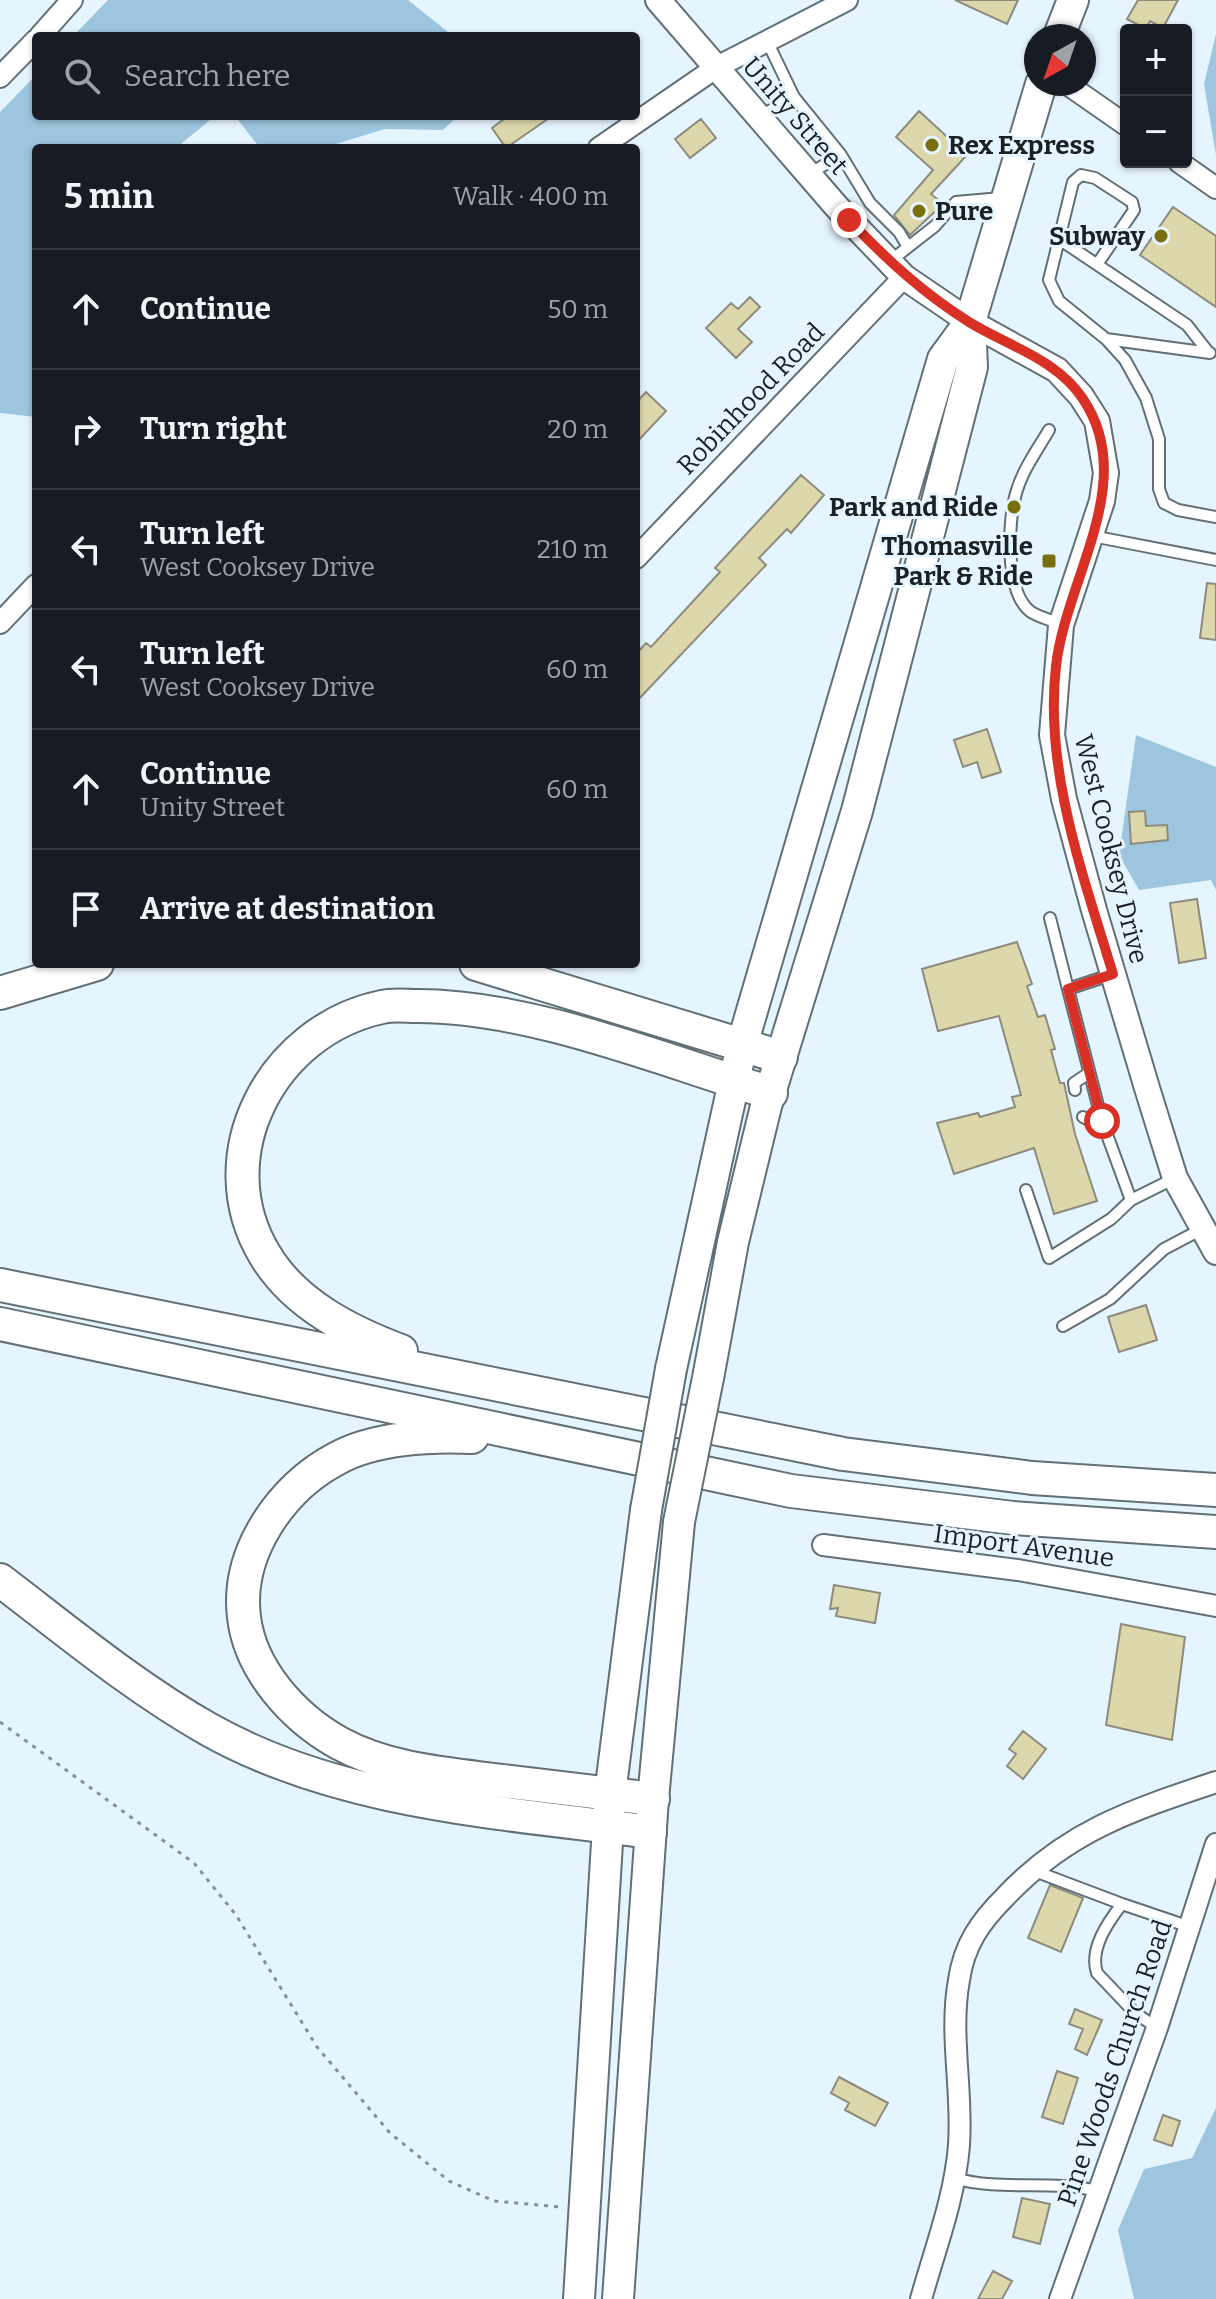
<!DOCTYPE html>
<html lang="en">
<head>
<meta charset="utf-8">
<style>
  :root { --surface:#171b24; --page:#242831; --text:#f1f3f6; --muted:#9ea1a6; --line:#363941 }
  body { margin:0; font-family:Bitter,serif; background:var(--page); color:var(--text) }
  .controls { position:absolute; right:24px; top:24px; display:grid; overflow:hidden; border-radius:8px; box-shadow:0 2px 6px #0004 }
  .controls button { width:72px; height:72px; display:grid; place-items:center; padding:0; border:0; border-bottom:2px solid var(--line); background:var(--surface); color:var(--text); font:40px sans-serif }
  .compass { position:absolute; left:1024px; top:24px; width:72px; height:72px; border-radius:50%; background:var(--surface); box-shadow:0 2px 6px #0004; rotate:220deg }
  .stop { position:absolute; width:24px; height:24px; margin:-18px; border:6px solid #d93025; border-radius:50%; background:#fff }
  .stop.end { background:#d93025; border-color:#fff; box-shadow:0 2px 8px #0008 }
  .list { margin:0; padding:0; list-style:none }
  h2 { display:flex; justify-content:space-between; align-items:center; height:104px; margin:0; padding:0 32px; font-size:34px }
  h2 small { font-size:26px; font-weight:400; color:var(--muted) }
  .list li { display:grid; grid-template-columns:52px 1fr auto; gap:24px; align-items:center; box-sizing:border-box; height:120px; padding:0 32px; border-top:2px solid var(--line) }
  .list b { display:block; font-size:30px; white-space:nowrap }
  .list p { margin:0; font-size:26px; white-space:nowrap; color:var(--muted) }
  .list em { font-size:26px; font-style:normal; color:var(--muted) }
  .icon { flex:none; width:44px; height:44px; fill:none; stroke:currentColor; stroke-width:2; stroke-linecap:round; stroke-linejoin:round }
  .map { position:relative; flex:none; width:1216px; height:2299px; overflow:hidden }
  .search { position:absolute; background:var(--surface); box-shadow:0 2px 6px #0004; left:32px; top:32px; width:608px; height:88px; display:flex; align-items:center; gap:20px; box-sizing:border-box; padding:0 28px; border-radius:8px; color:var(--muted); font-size:30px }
  .panel { position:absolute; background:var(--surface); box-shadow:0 2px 6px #0004; left:32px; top:144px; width:608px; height:824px; border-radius:8px }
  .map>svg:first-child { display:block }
  .green { fill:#9dc6de }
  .building { fill:#ddd8ab; stroke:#8d8b7d; stroke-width:2 }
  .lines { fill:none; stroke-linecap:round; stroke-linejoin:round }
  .service-casing { stroke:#616f77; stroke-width:14 }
  .minor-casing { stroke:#616f77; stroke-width:24 }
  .tertiary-casing { stroke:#616f77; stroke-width:28 }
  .primary-casing { stroke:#616f77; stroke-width:34 }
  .trunk-casing { stroke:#616f77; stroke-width:36 }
  .path { stroke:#849096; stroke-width:3; stroke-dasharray:4 6; stroke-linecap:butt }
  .service { stroke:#fff; stroke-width:10 }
  .minor { stroke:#fff; stroke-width:20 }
  .tertiary { stroke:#fff; stroke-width:24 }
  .primary { stroke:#fff; stroke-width:30 }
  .trunk { stroke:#fff; stroke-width:32 }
  .primary-bridge-casing { stroke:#616f77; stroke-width:34; stroke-linecap:butt }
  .primary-bridge { stroke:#fff; stroke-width:30 }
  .route { stroke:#d93025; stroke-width:10 }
  .poi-dot { fill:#7a6f0d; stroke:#e5f5ff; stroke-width:3 }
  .labels { text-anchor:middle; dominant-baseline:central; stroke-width:6; stroke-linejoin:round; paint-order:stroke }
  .street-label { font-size:26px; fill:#1a2023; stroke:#e5f5ff }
  .poi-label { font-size:26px; font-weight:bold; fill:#1a2023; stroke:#e5f5ff; text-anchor:end }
</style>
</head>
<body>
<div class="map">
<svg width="1216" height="2299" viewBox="0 0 1216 2299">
  <rect width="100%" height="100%" fill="#e5f5ff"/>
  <path class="green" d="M108,0H408L453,36H73Z
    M1216,34V155L1204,84Z
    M36,75V116H215L176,148H36V417L0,413V112Z
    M235,116H458L443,130L385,129L323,148H260Z
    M1136,735L1216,767V890L1211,880L1139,890L1119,855Z
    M1216,2108V2299H1134L1118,2230L1144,2169L1192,2158Z"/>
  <path class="building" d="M955,0H1018L1007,24Z
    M1138,0H1178L1163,28L1150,21L1146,29L1127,19Z
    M919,111L967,155L931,194L943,204L910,235L894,215L933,170L896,137Z
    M508,116H552L506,148L492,128Z
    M701,119L716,138L690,158L675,139Z
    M1173,207L1216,236V307L1140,255Z
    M750,297L760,307L738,329L752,342L736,358L706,328L731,303L738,309Z
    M646,392L666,411L636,443V403Z
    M801,475L824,495L791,533L787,529L759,558L766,565L636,702V654L646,643L651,647L720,572L715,568Z
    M1207,583L1216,584V640L1200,638Z
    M987,729L1001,772L982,778L977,762L963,767L954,740Z
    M1145,811L1146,826L1167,825L1168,840L1131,844L1129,812Z
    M1197,899L1206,958L1179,963L1170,903Z
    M1017,942L1032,984L1027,986L1038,1017L1045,1015L1055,1049L1051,1050L1060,1083H1064L1075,1134L1097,1201L1054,1214L1034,1148L954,1174L937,1123L978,1113L980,1117L1015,1107L1012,1097L1021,1095L999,1016L938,1031L922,969Z
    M1146,1305L1157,1340L1119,1352L1108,1317Z
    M834,1585L880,1593L875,1623L836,1616L838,1608L830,1609Z
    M1121,1624L1185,1637L1172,1740L1106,1725Z
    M1023,1731L1046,1749L1023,1779L1007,1766L1016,1754L1009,1749Z
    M1050,1885L1083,1898L1061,1952L1028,1938Z
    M1075,2009L1102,2020L1087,2055L1075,2049L1083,2029L1069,2024Z
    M1057,2071L1078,2078L1063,2124L1042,2117Z
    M839,2077L888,2103L875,2126L845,2110L849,2103L831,2093Z
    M1163,2115L1180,2121L1172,2146L1154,2140Z
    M1022,2198L1050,2204L1040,2244L1013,2237Z
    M993,2271L1012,2281L1002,2299H978Z"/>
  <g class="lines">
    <defs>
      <path id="service" d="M767,41L794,97L841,155L870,203L899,232L908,247
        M759,117L794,97
        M809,174L841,155
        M1059,239L1187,325L1209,353
        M889,262L935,226L956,202L1001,198
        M1098,263L1134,210L1132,202L1095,178L1081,175L1073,182L1049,280L1059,301L1106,339L1125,360L1146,398L1159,439V489L1164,503L1178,510L1216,517
        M1106,339L1210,353
        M1049,430C1036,452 1021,472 1015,497C1008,524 1005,593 1031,612C1039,617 1051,620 1060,624
        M1092,536L1216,560
        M1050,918L1068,989
        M1113,974L1068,989L1102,1121L1131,1200L1173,1179
        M1075,1090L1074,1083L1089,1073
        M1083,1117L1092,1122L1102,1121
        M1026,1190L1049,1258L1111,1219L1131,1200
        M1063,1326L1110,1299L1164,1249L1202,1229
        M1032,1870L1122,1904
        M1157,2028L1134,2012L1097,1973C1089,1949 1108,1922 1122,1904L1190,1927
        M954,2178C1002,2192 1050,2179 1098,2191"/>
      <path id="minor" d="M40,36L72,0
        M0,77L36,40
        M1067,84L1126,125
        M599,148L717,67L847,0
        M1179,162L1216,188
        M636,558L904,277
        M0,623L36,585
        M823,1545L1018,1570L1216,1606
        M921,2299C935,2249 955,2197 959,2145C963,2090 949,2035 959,1980C964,1945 980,1922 1005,1897C1067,1831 1132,1810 1216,1782
        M1060,2299L1157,2028L1216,1844"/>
      <path id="tertiary" d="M658,0L836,206L904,277L970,322L1057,370L1081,396L1097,421L1106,473L1102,501L1061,625L1052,735L1064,799L1094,910L1147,1088L1175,1178L1216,1252"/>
      <path id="primary" d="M1059,36L1073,0
        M671,1369L742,1045L943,359L970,322L1041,84
        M709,1373L733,1242L766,1106L857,811L972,367L970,322
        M579,2299L610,1794L646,1510
        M618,2299L653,1799L679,1522"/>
      <path id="trunk" d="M476,964L781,1057
        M0,993L97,964
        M0,1285L843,1454L1032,1478L1216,1490
        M0,1324L791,1491L1013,1518L1216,1532
        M401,1351C350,1332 294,1304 265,1255C205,1156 272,1030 382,1007C393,1004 407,1006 418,1006C531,1006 662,1060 771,1093
        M472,1437C430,1435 373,1438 336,1459C281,1488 236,1553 244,1617C250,1670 294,1718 339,1743C388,1770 447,1774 503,1781C553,1787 603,1793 653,1799
        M0,1580C67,1631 134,1687 208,1729C341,1804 502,1812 650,1832"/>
    </defs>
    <use href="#service" class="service-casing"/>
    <use href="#minor" class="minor-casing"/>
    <use href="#tertiary" class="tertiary-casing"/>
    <use href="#primary" class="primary-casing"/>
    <use href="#trunk" class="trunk-casing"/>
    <path class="path" d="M0,1722L194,1863L236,1915L317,2047L390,2133L449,2181L494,2201L561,2207"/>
    <use href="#service" class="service"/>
    <use href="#minor" class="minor"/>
    <use href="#tertiary" class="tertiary"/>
    <use href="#primary" class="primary"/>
    <use href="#trunk" class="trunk"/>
    <defs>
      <path id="primary-bridge" d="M646,1510L671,1369
        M679,1522L709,1373"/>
    </defs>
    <use href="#primary-bridge" class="primary-bridge-casing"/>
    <use href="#primary-bridge" class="primary-bridge"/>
  </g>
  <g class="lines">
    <path class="route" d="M849,220C886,259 923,293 969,322C1008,346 1057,359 1083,399C1139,482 1066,578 1056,666C1044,770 1083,875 1113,974L1068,989L1102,1121"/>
  </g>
  <g class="poi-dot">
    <circle cx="932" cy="145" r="8"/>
    <circle cx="919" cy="211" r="8"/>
    <circle cx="1161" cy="236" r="8"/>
    <circle cx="1014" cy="507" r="8"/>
    <rect x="1041" y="553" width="16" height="16" rx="4"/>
  </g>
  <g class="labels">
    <g class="street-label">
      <text transform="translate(795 116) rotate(49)">Unity Street</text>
      <text transform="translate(751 399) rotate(-46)">Robinhood Road</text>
      <text transform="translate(1111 849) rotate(76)">West Cooksey Drive</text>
      <text transform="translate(1024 1546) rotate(8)">Import Avenue</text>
      <text transform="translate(1115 2063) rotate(-71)">Pine Woods Church Road</text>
    </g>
    <g class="poi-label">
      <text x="948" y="145" text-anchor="start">Rex Express</text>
      <text x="935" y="211" text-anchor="start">Pure</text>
      <text x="1145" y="236">Subway</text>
      <text x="998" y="507">Park and Ride</text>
      <text x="1033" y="546">Thomasville<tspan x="1033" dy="30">Park &amp; Ride</tspan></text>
    </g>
  </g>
</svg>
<div class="controls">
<button>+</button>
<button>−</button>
</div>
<svg class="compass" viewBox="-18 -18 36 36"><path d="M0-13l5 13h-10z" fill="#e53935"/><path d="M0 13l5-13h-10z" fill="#9ea1a6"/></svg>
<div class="stop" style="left:1102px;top:1121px"></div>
<div class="stop end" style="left:849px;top:220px"></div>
<div class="search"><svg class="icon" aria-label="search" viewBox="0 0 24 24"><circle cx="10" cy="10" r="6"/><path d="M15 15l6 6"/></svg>Search here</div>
<section class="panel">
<h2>5 min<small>Walk · 400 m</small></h2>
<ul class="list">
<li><svg class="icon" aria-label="ahead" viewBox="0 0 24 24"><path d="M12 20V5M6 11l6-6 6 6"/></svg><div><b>Continue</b></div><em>50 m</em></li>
<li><svg class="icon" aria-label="right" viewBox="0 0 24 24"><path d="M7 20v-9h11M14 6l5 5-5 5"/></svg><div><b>Turn right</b></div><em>20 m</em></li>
<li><svg class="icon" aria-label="left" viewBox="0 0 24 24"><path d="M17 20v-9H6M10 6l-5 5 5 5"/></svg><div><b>Turn left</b><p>West Cooksey Drive</p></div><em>210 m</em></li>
<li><svg class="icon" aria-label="left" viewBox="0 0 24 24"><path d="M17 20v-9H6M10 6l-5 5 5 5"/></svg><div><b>Turn left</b><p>West Cooksey Drive</p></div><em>60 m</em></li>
<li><svg class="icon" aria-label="ahead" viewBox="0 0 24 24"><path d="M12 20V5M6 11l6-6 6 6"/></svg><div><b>Continue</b><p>Unity Street</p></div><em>60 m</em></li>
<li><svg class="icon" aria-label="arrive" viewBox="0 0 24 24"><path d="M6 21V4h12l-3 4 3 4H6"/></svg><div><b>Arrive at destination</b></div></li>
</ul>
</section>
</div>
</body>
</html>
